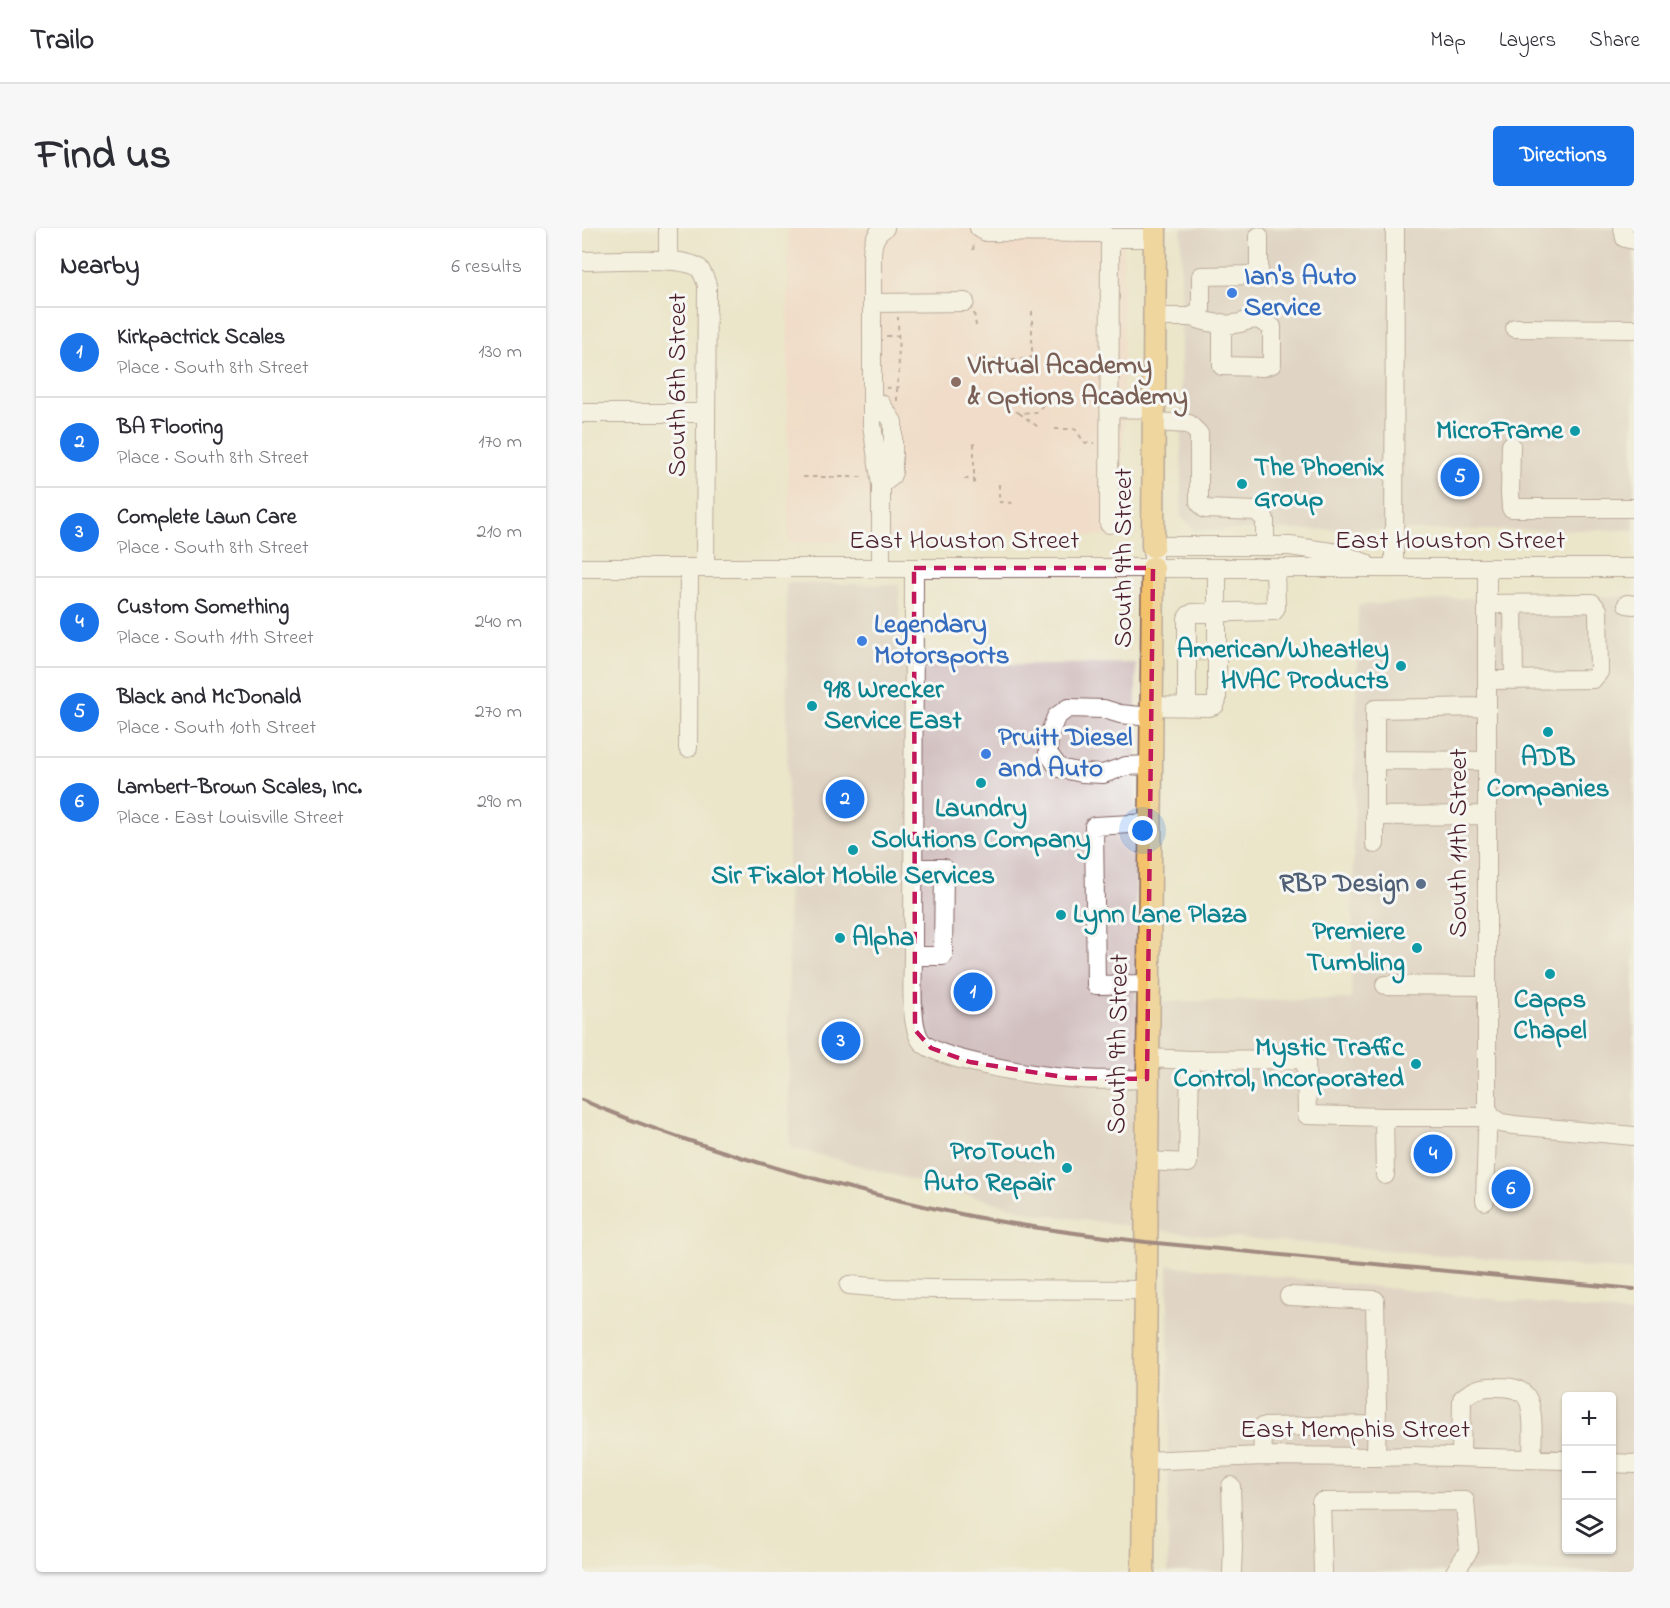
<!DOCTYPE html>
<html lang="en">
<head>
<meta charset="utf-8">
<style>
  :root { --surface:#fff; --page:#f7f7f7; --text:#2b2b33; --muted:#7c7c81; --line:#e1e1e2; --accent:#1a73e8 }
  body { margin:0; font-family:"Indie Flower",sans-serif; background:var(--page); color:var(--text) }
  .controls { position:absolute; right:18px; bottom:18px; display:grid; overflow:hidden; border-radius:6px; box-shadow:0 2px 4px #0004 }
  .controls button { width:54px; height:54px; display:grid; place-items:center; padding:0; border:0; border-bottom:2px solid var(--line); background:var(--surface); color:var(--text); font:30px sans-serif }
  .you { position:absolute; left:561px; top:603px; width:21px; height:21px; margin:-15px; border:4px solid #fff; border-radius:50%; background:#1a73e8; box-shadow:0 0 0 9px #1a73e833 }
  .badge { display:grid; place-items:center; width:39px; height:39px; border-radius:50%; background:var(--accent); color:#fff; font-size:20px; font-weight:700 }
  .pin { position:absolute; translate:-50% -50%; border:3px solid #fff; box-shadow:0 2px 6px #0006 }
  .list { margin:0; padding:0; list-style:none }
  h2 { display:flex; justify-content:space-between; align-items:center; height:78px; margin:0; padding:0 24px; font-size:26px }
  h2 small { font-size:20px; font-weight:400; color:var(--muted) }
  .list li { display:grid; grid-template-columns:39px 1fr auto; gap:18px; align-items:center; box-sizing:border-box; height:90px; padding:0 24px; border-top:2px solid var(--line) }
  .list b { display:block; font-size:22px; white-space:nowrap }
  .list p { margin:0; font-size:20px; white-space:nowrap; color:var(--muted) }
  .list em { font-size:20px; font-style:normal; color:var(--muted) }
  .icon { flex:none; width:33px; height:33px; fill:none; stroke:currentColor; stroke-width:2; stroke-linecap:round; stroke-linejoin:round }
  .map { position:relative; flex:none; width:1052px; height:1344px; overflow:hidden; border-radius:6px }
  header { display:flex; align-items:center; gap:36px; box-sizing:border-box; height:84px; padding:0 30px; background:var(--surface); border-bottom:2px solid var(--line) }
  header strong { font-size:28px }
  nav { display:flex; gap:33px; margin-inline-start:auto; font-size:21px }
  .intro { display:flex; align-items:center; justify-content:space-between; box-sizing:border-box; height:144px; padding:0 36px }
  h1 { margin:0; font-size:42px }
  .button { padding:15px 27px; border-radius:6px; background:var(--accent); color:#fff; font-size:21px; font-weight:700 }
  main { display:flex; gap:36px; padding:0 36px }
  aside { flex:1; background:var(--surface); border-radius:6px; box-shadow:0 2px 4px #0004 }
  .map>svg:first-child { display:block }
  .built { fill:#f7d1c8 }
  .industrial { fill:#d2bfc0; fill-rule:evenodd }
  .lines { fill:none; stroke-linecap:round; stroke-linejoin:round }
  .minor-tunnel { stroke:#cbbda9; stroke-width:18; stroke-dasharray:18 9; stroke-linecap:butt }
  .minor-casing { stroke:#826462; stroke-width:20 }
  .major-casing { stroke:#826462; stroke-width:25 }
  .path { stroke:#826462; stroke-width:2; stroke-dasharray:4.5 4.5; stroke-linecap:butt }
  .minor { stroke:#fff; stroke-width:18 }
  .major { stroke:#f4c26a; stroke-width:22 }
  .rail { stroke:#4a1f2b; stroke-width:4 }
  .marked { fill:none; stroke:#c2185b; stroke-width:4.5; stroke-dasharray:12 8; stroke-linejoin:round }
  .shop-dot { fill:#3f7fe0; stroke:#f6f6f2; stroke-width:2 }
  .education-dot { fill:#8d6e63; stroke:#f6f6f2; stroke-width:2 }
  .culture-dot { fill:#0f9aa8; stroke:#f6f6f2; stroke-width:2 }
  .service-dot { fill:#5c6f8a; stroke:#f6f6f2; stroke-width:2 }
  .labels { text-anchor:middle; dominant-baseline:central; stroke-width:6; stroke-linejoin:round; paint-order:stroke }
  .shop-label { font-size:27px; font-weight:bold; fill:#366cbe; stroke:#f6f6f2; text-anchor:start }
  .education-label { font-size:27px; font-weight:bold; fill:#785e54; stroke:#f6f6f2; text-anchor:start }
  .street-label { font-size:27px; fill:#4a1f2b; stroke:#f6f6f2 }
  .culture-label { font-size:27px; font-weight:bold; fill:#0d838f; stroke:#f6f6f2; text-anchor:end }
  .service-label { font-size:27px; font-weight:bold; fill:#4e5e75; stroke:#f6f6f2; text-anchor:end }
</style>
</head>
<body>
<header>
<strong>Trailo</strong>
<nav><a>Map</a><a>Layers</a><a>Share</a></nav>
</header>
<div class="intro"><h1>Find us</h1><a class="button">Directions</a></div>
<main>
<aside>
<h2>Nearby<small>6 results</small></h2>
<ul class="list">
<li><span class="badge">1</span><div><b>Kirkpactrick Scales</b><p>Place · South 8th Street</p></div><em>130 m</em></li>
<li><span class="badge">2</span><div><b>BA Flooring</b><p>Place · South 8th Street</p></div><em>170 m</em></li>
<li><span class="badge">3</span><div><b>Complete Lawn Care</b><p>Place · South 8th Street</p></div><em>210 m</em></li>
<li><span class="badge">4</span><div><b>Custom Something</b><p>Place · South 11th Street</p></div><em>240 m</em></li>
<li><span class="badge">5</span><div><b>Black and McDonald</b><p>Place · South 10th Street</p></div><em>270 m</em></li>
<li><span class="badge">6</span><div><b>Lambert-Brown Scales, Inc.</b><p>Place · East Louisville Street</p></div><em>290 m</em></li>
</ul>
</aside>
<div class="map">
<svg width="1052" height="1344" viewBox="0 0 1052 1344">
  <rect width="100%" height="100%" fill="#f6f6f2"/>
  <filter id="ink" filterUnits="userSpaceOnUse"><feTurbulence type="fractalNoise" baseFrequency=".0167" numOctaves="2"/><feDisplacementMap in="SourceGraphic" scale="12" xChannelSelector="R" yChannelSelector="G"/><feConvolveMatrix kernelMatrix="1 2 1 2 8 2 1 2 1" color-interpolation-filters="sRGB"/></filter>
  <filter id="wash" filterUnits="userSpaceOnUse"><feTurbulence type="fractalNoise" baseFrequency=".008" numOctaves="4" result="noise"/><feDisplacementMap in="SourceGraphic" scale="24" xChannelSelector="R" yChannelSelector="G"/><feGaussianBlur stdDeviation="1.35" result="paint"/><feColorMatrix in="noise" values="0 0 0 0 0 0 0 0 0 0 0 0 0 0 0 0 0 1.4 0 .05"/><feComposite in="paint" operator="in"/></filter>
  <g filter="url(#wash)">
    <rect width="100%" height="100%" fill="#ebe5c9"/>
    <path class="built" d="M206,0H541L542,308L419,307L312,313L206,314Z"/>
    <path class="industrial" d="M599,0H1052V302H613L599,289Z
      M204,355L317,357L320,438L554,435V774L769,771L776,377L920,368H1052V1043L598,1005L456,986L208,919Z
      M586,1037L1052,1086V1344H586ZM984,1168H1030V1322H984Z"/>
  </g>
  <g filter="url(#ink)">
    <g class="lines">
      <path class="minor-tunnel" d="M616,425L628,424"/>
      <defs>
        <path id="minor" d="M397,0L404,4L520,5L528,10H573
          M1041,0L1043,10L1052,12
          M0,33C23,33 101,27 117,40C121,45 123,51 125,57L123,340
          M86,33V0
          M291,75L383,74
          M572,89H610L619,81V48L677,47V8
          M610,89C624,94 642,99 658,95C664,93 669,90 677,92C681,94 686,97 690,99V136L681,139L640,138V95
          M933,100L1052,101
          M290,172L299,176L311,194V244L309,249L299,257
          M527,180L572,181
          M0,185H124
          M572,194L607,196L617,206V274L623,281L674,283L683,291V318
          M929,217L928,265L929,280H1052
          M527,296L528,10
          M571,332V318H708L756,325L783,335
          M0,340H1052
          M299,340V257L290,197V41C290,26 288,8 303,0
          M332,340L331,728C331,748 327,799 340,814C358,833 458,848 487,850C513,853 540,852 565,851
          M812,340L813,0
          M931,376L932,452
          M1045,376L1052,377
          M905,452L1011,451L1017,444L1016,382L1010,375L905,376
          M569,478L627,479L633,477L635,472V340
          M605,479V390L607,387L611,385L692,383L694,379L693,340
          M904,479L793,481V532L904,533
          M106,520L107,340
          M569,537L544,538L521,546L500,545L477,540L466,525L467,507L474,489L486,480L522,481L538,486L569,489
          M793,588V532
          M793,616V588L904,587
          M331,728H361L362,640H332
          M566,756L514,757L512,598L568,595
          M803,757L904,758
          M608,832L724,831L725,887L802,889
          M564,933L606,935L608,832L566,830
          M803,947L802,889H909L919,895L932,897L1052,908
          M903,973L905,905L909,889L905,879V341
          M267,1057L303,1060L352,1061L563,1062
          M707,1068L793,1072L795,1178L794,1229
          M681,1228L680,1199L793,1197
          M879,1229L880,1171C890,1162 902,1158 915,1159C924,1159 935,1159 942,1166C954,1177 950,1215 950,1231
          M561,1233L681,1228L794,1229L832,1228L984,1232
          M1030,1235L1052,1236
          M649,1258L651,1319L650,1344
          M741,1344L739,1274L883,1273L887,1322L873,1344"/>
        <path id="major" d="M571,318L573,0
          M561,1344L571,340"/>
      </defs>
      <use href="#minor" class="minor-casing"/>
      <use href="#major" class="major-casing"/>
      <path class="path" d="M391,22L392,15
        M450,83V129L454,138
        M392,85L394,98
        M304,108H316
        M394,129L398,131H442L450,129
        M304,160L322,159
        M315,173V155L317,148L316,89
        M434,183L437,185L456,184L470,161
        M437,185L459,201
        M473,201H493L503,215H512
        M392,215V256
        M221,249H284
        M382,251H392
        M417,256V274L432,275"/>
      <use href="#minor" class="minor"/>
      <use href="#major" class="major"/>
      <path class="rail" d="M0,872C64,900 131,921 198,941C269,961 341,980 415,993C464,1002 514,1008 564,1014L1052,1061"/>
    </g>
  </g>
  <path d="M0 0H1052V1344H0ZM332,340H571L565,851L487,850L388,834L349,820L333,802Z" fill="#ebe5c9" fill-opacity=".55" fill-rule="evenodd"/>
  <path class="marked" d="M332,340H571L565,851L487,850L388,834L349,820L333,802Z"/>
  <g class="shop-dot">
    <circle cx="650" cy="65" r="6"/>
    <circle cx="280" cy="413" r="6"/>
    <circle cx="404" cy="526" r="6"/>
  </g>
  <circle class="education-dot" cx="374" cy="154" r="6"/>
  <g class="culture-dot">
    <circle cx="993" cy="203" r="6"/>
    <circle cx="660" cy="256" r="6"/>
    <circle cx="819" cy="438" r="6"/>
    <circle cx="230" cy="478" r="6"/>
    <circle cx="966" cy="504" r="6"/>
    <circle cx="399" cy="555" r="6"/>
    <circle cx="271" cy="622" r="6"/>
    <circle cx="479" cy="687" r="6"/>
    <circle cx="258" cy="710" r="6"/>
    <circle cx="835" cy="720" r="6"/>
    <circle cx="968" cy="746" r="6"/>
    <circle cx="834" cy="836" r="6"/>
    <circle cx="485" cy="940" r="6"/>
  </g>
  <circle class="service-dot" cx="839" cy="656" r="6"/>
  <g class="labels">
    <g class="shop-label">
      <text x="662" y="49">Ian's Auto<tspan x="662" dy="31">Service</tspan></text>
      <text x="292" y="397">Legendary<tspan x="292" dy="31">Motorsports</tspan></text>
      <text x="416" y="510">Pruitt Diesel<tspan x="416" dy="31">and Auto</tspan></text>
    </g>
    <g class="education-label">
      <text x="386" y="138">Virtual Academy<tspan x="386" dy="31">&amp; Options Academy</tspan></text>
    </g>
    <g class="street-label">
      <text transform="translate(96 157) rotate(-90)">South 6th Street</text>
      <text x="382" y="313">East Houston Street</text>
      <text x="868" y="313">East Houston Street</text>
      <text transform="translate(542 330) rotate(-90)">South 9th Street</text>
      <text transform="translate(877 615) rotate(-90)">South 11th Street</text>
      <text transform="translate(537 816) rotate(-89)">South 9th Street</text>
      <text x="773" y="1202">East Memphis Street</text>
    </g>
    <g class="culture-label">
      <text x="981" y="203">MicroFrame</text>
      <text x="672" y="240" text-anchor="start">The Phoenix<tspan x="672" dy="31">Group</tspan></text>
      <text x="807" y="422">American/Wheatley<tspan x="807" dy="31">HVAC Products</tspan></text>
      <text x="242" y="462" text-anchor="start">918 Wrecker<tspan x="242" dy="31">Service East</tspan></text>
      <text x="966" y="530" text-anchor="middle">ADB<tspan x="966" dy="31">Companies</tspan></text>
      <text x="399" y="581" text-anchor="middle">Laundry<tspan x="399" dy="31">Solutions Company</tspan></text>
      <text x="271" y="648" text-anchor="middle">Sir Fixalot Mobile Services</text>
      <text x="491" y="687" text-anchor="start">Lynn Lane Plaza</text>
      <text x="823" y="704">Premiere<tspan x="823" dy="31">Tumbling</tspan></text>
      <text x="270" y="710" text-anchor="start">Alpha</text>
      <text x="968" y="772" text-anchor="middle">Capps<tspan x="968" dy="31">Chapel</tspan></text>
      <text x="822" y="820">Mystic Traffic<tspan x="822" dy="31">Control, Incorporated</tspan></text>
      <text x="473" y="924">ProTouch<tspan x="473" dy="31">Auto Repair</tspan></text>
    </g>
    <g class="service-label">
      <text x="827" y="656">RBP Design</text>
    </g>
  </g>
</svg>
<div class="controls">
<button>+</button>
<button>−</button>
<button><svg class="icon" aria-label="layers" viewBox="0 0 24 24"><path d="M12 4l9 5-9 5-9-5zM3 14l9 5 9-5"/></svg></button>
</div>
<div class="you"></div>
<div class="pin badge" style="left:391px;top:764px">1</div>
<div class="pin badge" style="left:263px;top:571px">2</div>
<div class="pin badge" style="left:259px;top:813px">3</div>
<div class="pin badge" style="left:851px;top:926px">4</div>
<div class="pin badge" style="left:878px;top:249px">5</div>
<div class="pin badge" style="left:929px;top:961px">6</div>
</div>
</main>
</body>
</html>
